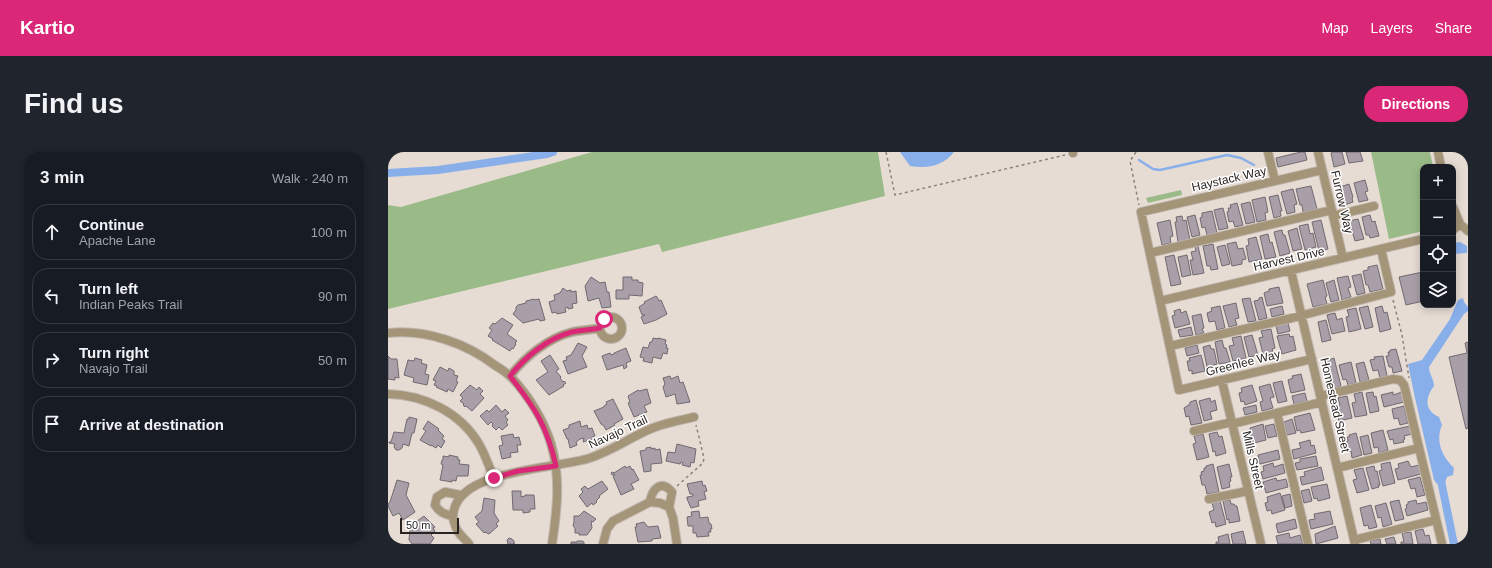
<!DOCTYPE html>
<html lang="en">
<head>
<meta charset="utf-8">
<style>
  :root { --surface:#171b24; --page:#20242c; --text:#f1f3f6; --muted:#9ea1a6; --line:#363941; --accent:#db2777 }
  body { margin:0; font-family:Arial,sans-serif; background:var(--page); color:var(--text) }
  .controls { position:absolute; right:12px; top:12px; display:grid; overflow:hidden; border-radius:8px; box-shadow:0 2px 10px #0003 }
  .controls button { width:36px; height:36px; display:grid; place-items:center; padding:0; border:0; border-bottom:1px solid var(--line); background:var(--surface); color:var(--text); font:20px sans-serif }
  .scale { position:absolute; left:12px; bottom:10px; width:59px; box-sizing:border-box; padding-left:4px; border:2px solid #282421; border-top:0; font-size:11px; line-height:14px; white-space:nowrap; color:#282421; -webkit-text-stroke:3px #fff; paint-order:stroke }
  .stop { position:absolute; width:12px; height:12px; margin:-9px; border:3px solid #db2777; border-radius:50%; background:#fff }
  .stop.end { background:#db2777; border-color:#fff; box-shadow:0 1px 4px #0008 }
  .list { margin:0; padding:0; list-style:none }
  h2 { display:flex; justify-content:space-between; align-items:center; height:52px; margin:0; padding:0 16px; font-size:17px }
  h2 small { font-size:13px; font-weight:400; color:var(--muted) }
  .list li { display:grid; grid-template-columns:26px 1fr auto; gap:12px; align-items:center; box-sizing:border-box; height:56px; margin:0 8px 8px; padding:0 8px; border:1px solid var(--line); border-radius:16px }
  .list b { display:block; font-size:15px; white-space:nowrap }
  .list p { margin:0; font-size:13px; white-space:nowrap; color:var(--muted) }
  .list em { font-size:13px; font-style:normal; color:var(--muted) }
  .icon { flex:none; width:22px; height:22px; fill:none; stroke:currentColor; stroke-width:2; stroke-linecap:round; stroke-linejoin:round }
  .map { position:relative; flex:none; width:1080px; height:392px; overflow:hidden; border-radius:16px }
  header { display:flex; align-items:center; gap:24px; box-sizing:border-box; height:56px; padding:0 20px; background:var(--accent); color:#fff }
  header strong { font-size:19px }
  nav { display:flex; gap:22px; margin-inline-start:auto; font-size:14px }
  .intro { display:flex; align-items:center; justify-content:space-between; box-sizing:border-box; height:96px; padding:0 24px }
  h1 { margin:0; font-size:28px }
  .button { padding:10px 18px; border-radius:16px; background:var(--accent); color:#fff; font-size:14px; font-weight:700 }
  main { display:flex; gap:24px; padding:0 24px }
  aside { flex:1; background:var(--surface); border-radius:16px; box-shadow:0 2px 10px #0003 }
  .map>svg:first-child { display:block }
  .green { fill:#9abb87 }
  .water { fill:#89afeb }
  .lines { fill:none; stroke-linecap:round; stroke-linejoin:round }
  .stream { stroke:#89afeb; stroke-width:2.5 }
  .canal { stroke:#89afeb; stroke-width:8 }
  .building { fill:#a99fa8; stroke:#726971 }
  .minor-casing { stroke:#c0b7af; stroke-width:10 }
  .path { stroke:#8b847e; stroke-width:1.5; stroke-dasharray:3 3; stroke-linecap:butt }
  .minor { stroke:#a49478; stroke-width:8 }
  .route { stroke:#db2777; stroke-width:5 }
  .labels { text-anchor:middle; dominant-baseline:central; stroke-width:3; stroke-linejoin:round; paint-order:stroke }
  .street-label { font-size:12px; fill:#282421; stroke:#fff }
</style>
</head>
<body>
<header>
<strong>Kartio</strong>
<nav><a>Map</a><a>Layers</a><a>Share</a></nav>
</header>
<div class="intro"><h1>Find us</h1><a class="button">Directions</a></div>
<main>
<aside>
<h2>3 min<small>Walk · 240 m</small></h2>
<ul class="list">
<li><svg class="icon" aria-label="ahead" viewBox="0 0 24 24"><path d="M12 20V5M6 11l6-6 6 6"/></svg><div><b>Continue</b><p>Apache Lane</p></div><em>100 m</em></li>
<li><svg class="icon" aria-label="left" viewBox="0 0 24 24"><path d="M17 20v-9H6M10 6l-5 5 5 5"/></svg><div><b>Turn left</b><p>Indian Peaks Trail</p></div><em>90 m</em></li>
<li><svg class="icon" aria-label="right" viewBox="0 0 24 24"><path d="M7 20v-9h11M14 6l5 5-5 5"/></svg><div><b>Turn right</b><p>Navajo Trail</p></div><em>50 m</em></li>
<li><svg class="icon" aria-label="arrive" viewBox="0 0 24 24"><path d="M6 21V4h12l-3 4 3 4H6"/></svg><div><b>Arrive at destination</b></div></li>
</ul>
</aside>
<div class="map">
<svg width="1080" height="392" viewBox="0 0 1080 392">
  <rect width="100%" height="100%" fill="#e6dcd3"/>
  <path class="green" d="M204,0H490L497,44L274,100L271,92L0,157V53L13,55Z
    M983,0H1042L1045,15H1035V79L1001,87Z
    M793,38L794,43L760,51L758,46Z"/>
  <path class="water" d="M512,0H566C555,14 539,17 522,14Z
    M1072,90L1079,94V101L1065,102V91Z
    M1075,146L1076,150L1080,155V159L1076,162L1041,215C1041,222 1046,227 1046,234C1037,246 1036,258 1051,265L1054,273C1047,289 1054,304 1066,316L1065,323L1059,325L1057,331L1054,333L1049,332L1046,328L1027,246L1020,212L1034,208L1062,167L1070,148Z"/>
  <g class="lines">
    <path class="stream" d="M751,8L765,17L772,18L839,3L853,6L866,13"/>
    <path class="canal" d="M0,21L50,18L159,2L165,0
      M1052,324L1066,392"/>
  </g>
  <path class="building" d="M913,0H917L919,8L890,15L888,6Z
    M945,0H954L957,12L946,15L943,1Z
    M958,0H972L975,9L961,11Z
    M977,28L980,39L977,40L980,48L971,50L966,31Z
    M961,32L965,45L964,46L965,50L957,53L952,35Z
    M923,34L929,57L915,60L914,53H912L908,37Z
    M905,37L909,52L906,53L907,60L899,62L893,40Z
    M890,43L894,59H892L893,64L886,66L881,45Z
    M877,45L880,60L877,61L878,68L869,70L864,48Z
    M862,50L867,70L858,72L853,52Z
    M849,51L855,73L847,75L845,69L841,70L839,60L841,59L840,56H843L842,53Z
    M835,56L840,76L831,78L826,58Z
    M824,59L829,81L819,83L817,75L814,76L812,66L814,65V61Z
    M807,63L812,83L804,85L799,65Z
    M982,63L984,70L987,69L991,84L982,86L981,83H978L974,65Z
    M794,64L795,69L798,68L802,88L790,90L787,70H789L788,65Z
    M970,67L976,87L967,89L961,69Z
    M782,68L785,84L782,85L783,91L774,93L769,71Z
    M933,68L940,97L931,99L924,70Z
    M920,72L922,82L925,81L928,95L917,98L911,74Z
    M909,76L914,97L905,99L900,79Z
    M894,78L895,83H897L902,101L892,104L886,80Z
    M880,82L882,91L884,90L888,105L877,107L872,84Z
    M868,85L874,107L861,110L858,94L861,93L860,87Z
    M848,90L850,97L855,96L858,107L854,108V112L844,114L839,92Z
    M825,92L830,117L823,118L822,114H819L815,94Z
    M837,93L842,112L834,114L829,95Z
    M810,94L816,121L805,123L802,108H805L803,100L808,99L807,95Z
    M786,103L793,132L783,134L777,105Z
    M799,103L803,123L794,125L790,105Z
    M989,113L995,137L982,140L980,133H978L975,119L980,118V115Z
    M1035,120V149L1018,153L1011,125Z
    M973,122L977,141L969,143L964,124Z
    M960,124L963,135L960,136L963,145L954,148L949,126Z
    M203,125L212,131L217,130L219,140H221L223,155L214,156L211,146L200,149L197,134Z
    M235,125H244V128H250V130L255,131L254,144L241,143V147H228V138H235Z
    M935,128L939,144L937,145L939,152L925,155L919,132Z
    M946,128L951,148L943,150L938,131Z
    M891,135L895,151L879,154L876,141L881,139V137Z
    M175,136L179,139L183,138V140L188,139L189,151L184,152L185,156L180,157V155L177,156L178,160L169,162L168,160L164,161L161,150L167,148L166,143L172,141Z
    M268,144L269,145L271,149L273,148L279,162L268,168L256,172L253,165L257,163H254L251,155L257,151L256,150Z
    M874,145L879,166L871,168L866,149L871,148V146Z
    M862,146L868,169L860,170L854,147Z
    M146,147V148L151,147L157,168L152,169L151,167L135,171L125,162L128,158V155L130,153L138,151V149Z
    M848,151L851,166L847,167L849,173L841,175L835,154Z
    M832,154L837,176L829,178L827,169L821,170L819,161L824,159L823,156Z
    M894,154L896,162L884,165L882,157Z
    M980,154L985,175L977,177L971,156Z
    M994,154L996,161L999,160L1003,177L992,180L987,156Z
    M968,156L973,177L961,180L958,165L961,164L959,158Z
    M792,157L793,161L798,159L802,172L787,176L784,164L787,163L786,159Z
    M947,161L949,168L954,166L957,179L944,182L939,163Z
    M813,162L816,176L814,177L816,181L808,183L804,164Z
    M114,166L125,173L119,182L129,189L127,191L128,192L125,197L124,196L122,199L104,188L105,187L100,184L104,178L101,176L105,171L107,172Z
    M938,168L943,188L934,190L930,170Z
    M900,171L902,179L890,182L888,174Z
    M803,175L805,183L792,185L790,178Z
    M883,177L887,196L884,197L885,200L875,202L871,186L875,185L873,179Z
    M901,182L902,185L905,184L908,198L894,202L889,184Z
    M864,183L870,203L861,205L856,185Z
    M853,184L858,206L845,209L841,194L846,193L844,186Z
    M265,186L270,187V186L278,188L277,192L279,193L278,196H280L279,202L275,201L273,207L265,205L264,211L255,209L256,206L252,205L255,195L260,196L262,190H264Z
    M834,188L836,196H838L842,210L831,212L827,190Z
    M1080,190V276L1078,277L1061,205L1079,201L1077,191Z
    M190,191L199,195L194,204L199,215L180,222L175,209L179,208L178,205L183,203Z
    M809,193L811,201L799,204L797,196Z
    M822,193L823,197H826L829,212L819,215L815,195Z
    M238,196L243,209L238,211L239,215L236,217L235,213L219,218L214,204L222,201L223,203L226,202V201Z
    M1008,197L1014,219L1005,221L1004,215H1001L998,204H1001L1000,200H1002V198Z
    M162,203L171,217L168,219L173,225L172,226L175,230L176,229L178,231L175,233L176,234L161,243L148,228L160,220L153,209Z
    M813,203L817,219L804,222V218L801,219L799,209H802L801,206Z
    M0,204L3,207H9L11,226L7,225V228L0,227Z
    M995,204L999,224L992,226L990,218L985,219L982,208L987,207L986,205Z
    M27,206L34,208L33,211L39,213L37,222L41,223L39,233L25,230L26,226L16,223L20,208L26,209Z
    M946,206L953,234L945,237L938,209Z
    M963,210L968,231L960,233L958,227L955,228L951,213Z
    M976,210L981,228L972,230L968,212Z
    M52,215L60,219L61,216L66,219V223L70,224L68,229L70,230L65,240L60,237L59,240L48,235L49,234L46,233L48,229L45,228Z
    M913,222L917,238L903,241L900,228L905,226L904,224Z
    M282,224L283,227L290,224L292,231L295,230L302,250L289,252L287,242L278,245L275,235L277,232L275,226Z
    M894,229L899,249L890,251L885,231Z
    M882,232L886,245L882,246L885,256L874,259L872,250L875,249L871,235Z
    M82,233L89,238L91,235L95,239L92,242L96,246L84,259L78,254L77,255L75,253L76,252L72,249L75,246L72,243Z
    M864,233L869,249L857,253L856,249L853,250L851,241L854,240L853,236Z
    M259,237L263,251L256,254L259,260L246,265L240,251L242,250L240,244L250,238L251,239Z
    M974,240L979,263L967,265L964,251L968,250L966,242Z
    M985,240L986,245L988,244L991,259L982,261L978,241Z
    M1005,240V243L1014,240L1016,250L996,255L993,243Z
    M917,241L919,249L906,252L904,244Z
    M959,244L964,266L951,269L948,254L952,253L950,246Z
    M822,246L823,250L827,248L829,258L822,260L824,267L816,269L811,249Z
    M225,247L235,267L226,272L227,273L218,278L216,274L213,272L206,259L216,255V254L219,252L218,250Z
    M808,248L814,271L803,273L801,264L798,265L796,256L802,252V250Z
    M108,253L114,260L117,257L121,261L117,264L120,268L118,270L120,273L114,278L111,275L108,278L104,274L105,272L103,270L100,273L92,264L99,258L101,260Z
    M868,253L869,260L857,263L855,256Z
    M1016,254L1020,271L1012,273L1010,266L1006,267L1004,257Z
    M922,261L927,278L913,281L912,278L909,279L906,265Z
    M21,265L29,267L26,281H24L21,294L15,292L14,296L11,298H8L6,295L7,292L1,291V290H3L6,280L16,281L19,267H21Z
    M904,267L908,281L899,283L896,270Z
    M40,269L51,277L50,278L56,284L54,287L57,289L53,296L50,293L48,296L43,293V294L32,288L38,279L35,277Z
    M192,269L193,275L199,273L200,277L204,276L207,284L204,285L205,287L195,290L196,286L192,287L188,290L189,293L182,296L180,287H179L175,278L181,276V273Z
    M875,272L878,288L862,292L860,282L863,281L862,276Z
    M886,272L889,284L880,286L877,274Z
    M1022,274L1024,282L1016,284L1017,287L1015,288L1016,290L1006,292L1005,287L1002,288L999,279Z
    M995,278L1000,298L991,301L990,295L986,296L983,281Z
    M829,280L831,285L834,284L838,301L828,304L827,299L825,300L821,282Z
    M968,281L974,303L964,306L963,299L960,300L957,290L960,289L959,285H962L961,283Z
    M125,282L126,286L131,285L133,293H129L130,300L122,301L123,305L114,307L111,294L115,293L113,284Z
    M815,282L821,305L809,308L805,292L808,291L806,284Z
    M980,283L984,301L976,303L972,285Z
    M922,288L923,294L926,293L928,301L906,307L904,298L913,296L911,291Z
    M289,292L308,297L306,311L303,310L302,315L294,313L295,311L293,310L292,312L278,309L280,300L287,301Z
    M263,295V297L267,296V298L272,297L274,311L263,312V319L256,320L252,299L258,298V296Z
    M890,298L892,307L872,312L870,303Z
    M61,303L70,305V308H72L71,312L81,313L80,324H69L68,329L64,328V330L52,328L55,313L53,312L54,308H55V304L61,305Z
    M928,304L930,314L909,318L907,311L912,310V307Z
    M1020,309L1023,315L1031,313L1033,322L1010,328L1007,317L1011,316L1010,312Z
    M1002,310L1007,331L995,334L991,319L994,318L993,312Z
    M885,311L886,315L895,312L897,321L875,327L873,320L876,319L875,314Z
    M825,312L831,340L819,342L817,333H814L812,323H814L813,320L816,319V316H818V314Z
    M841,312L844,325H842L843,329L841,330L842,335L834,337L829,315Z
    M237,314L238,316L242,314L244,318L245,317L251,328L243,332L246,337L233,343L225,324L227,323L226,322L224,323L223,321L225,320L226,321Z
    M986,314L987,319H989L992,333H990L991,335L984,337L978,316Z
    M933,315L936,328L914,333L912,325L917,324L916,320Z
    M975,316L981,338L969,341L965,328L969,327L966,318Z
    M1032,325L1037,343L1029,345L1027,336L1023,337L1020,328Z
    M888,326L889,329L898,327L900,335L878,341L875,330Z
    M9,328L21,331L18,343L27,360L15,368L11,361L5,364L0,354V352L2,350Z
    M214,329L220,337L211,344L212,345L208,349L209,350L205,353L204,351L199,355L191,344L195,340L193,337L197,334L200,337Z
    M314,329L315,334L317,333L319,339L316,340L318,347L310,349L311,354L303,356L299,347V345L305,344V342H302L299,332Z
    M939,332L942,346L930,349L929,346L926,347L923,335Z
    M921,337L924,349L916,351L913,339Z
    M124,339H133V345L137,344V343H146L147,357H142V360L135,361V358H125Z
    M892,341L897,358L884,362L883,358L879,359L877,351L880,350L879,345Z
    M902,342L904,354L897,356L894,344Z
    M96,346L107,348L106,361L111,369L108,372L110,374L101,382L97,380L96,381L88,372L91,370L87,365L94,359Z
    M842,348L843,352H846L847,354H849L852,369L841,371V367L839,368L835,349Z
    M1011,348L1016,367L1007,369L1002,350Z
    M1028,348L1029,352L1038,350L1040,358L1019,364L1017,357L1019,356L1018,353L1020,352V350Z
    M832,349L838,372L828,375L827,370L824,371L821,360L826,358L824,351Z
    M998,351L1004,372L995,375L993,365L990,366L987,354Z
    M983,353L989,375L981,377L980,373L976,374L972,356Z
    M196,359L208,367L205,370L203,369L204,376L199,383H191V381H187V376L185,374L186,370V364H191Z
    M311,359L312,366L320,365L321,371L323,372L324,377H322L323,380H320L321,384L309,385L308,381H305V374H300L299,365L304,364L303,360Z
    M942,359L945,372L923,377L921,368L927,367L926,362Z
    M36,364L47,375L45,376L47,379L43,383L46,386L42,392H24L21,388L22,377L25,378V372Z
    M907,367L909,376L890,381L888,372Z
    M256,370L260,375L270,374L273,386L264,387V389L250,390L247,375H249L248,372Z
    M947,374L950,386L928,392L927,382Z
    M1035,377L1037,384L1041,383L1043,392H1030L1027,379Z
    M855,379L858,392H845L843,382Z
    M1023,380L1025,392H1013V390H1016L1014,381Z
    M901,381L902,386L912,383L915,392H890L888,384Z
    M840,382L842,392H828V390H831L830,385Z
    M1006,385L1008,392H999L997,387Z
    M121,386L124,387L126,389V392H127H120L119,388Z
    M992,387L993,392H983L982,389Z
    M189,389H194L196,390V392H183V390H189Z"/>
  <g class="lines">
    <defs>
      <path id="minor" d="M685,0V1
        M880,0L887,29
        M930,0L955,106
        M1050,0L1053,15
        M1065,55L1072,72L1080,79
        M945,64L986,54
        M1065,78L1072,72
        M762,101L944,58
        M903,119L967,392
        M772,149L1035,87
        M212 176a11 11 0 1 1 22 0a11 11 0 1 1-22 0Z
        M0,181C38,177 78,191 108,214C113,217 119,221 123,225C140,243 156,268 163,292C173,325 169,359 164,392
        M782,194L904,166L1003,140L993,97
        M924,207L791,238L753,60L934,18
        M122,224C137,205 160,186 184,180C193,178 203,178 212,176
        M834,229L873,392
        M0,242C36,243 72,260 91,292C97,302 101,315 106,326
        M933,244L1005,227L1012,228L1016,233L1054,392
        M889,261L920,392
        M844,272L934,250
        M806,279L844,270
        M949,316L1031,296
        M821,347L860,339
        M262,350C264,337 273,327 284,340L283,346L281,355
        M64,364C56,362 51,360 47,353L49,345L57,340L72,343
        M966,388L1048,368
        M81,392C78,388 74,385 71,381C66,374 64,365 66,358C75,317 169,317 202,306C223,299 240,287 260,278C275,271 290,269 306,265
        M215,392L219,377L225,369L262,350L272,351L281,355L285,366L289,392"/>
    </defs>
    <use href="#minor" class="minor-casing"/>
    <path class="path" d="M498,0L507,43L677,3
      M748,0L742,9L751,53
      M1005,148L1014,183L1021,226
      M289,334L315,311L316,306L308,273"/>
    <use href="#minor" class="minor"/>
  </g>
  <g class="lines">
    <path class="route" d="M106,326L130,319L168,314C159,274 147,256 122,224C137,205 160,186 184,180C193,178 203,178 212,176V173L216,167"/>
  </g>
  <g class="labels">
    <g class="street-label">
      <text transform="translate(841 27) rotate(-13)">Haystack Way</text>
      <text transform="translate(954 50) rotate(77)">Furrow Way</text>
      <text transform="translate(901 107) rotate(-13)">Harvest Drive</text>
      <text transform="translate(855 211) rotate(-14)">Greenlee Way</text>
      <text transform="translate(947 253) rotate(77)">Homestead Street</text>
      <text transform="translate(230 280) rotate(-25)">Navajo Trail</text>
      <text transform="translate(865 308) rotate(77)">Mills Street</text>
    </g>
  </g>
</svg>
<div class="controls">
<button>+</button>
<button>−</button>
<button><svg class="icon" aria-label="locate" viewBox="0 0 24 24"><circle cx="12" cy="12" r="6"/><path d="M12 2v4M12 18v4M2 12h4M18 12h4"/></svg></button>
<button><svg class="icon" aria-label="layers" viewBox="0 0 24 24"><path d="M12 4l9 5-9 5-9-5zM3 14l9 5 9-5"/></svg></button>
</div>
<div class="scale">50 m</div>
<div class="stop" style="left:216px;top:167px"></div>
<div class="stop end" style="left:106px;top:326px"></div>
</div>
</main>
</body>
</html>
